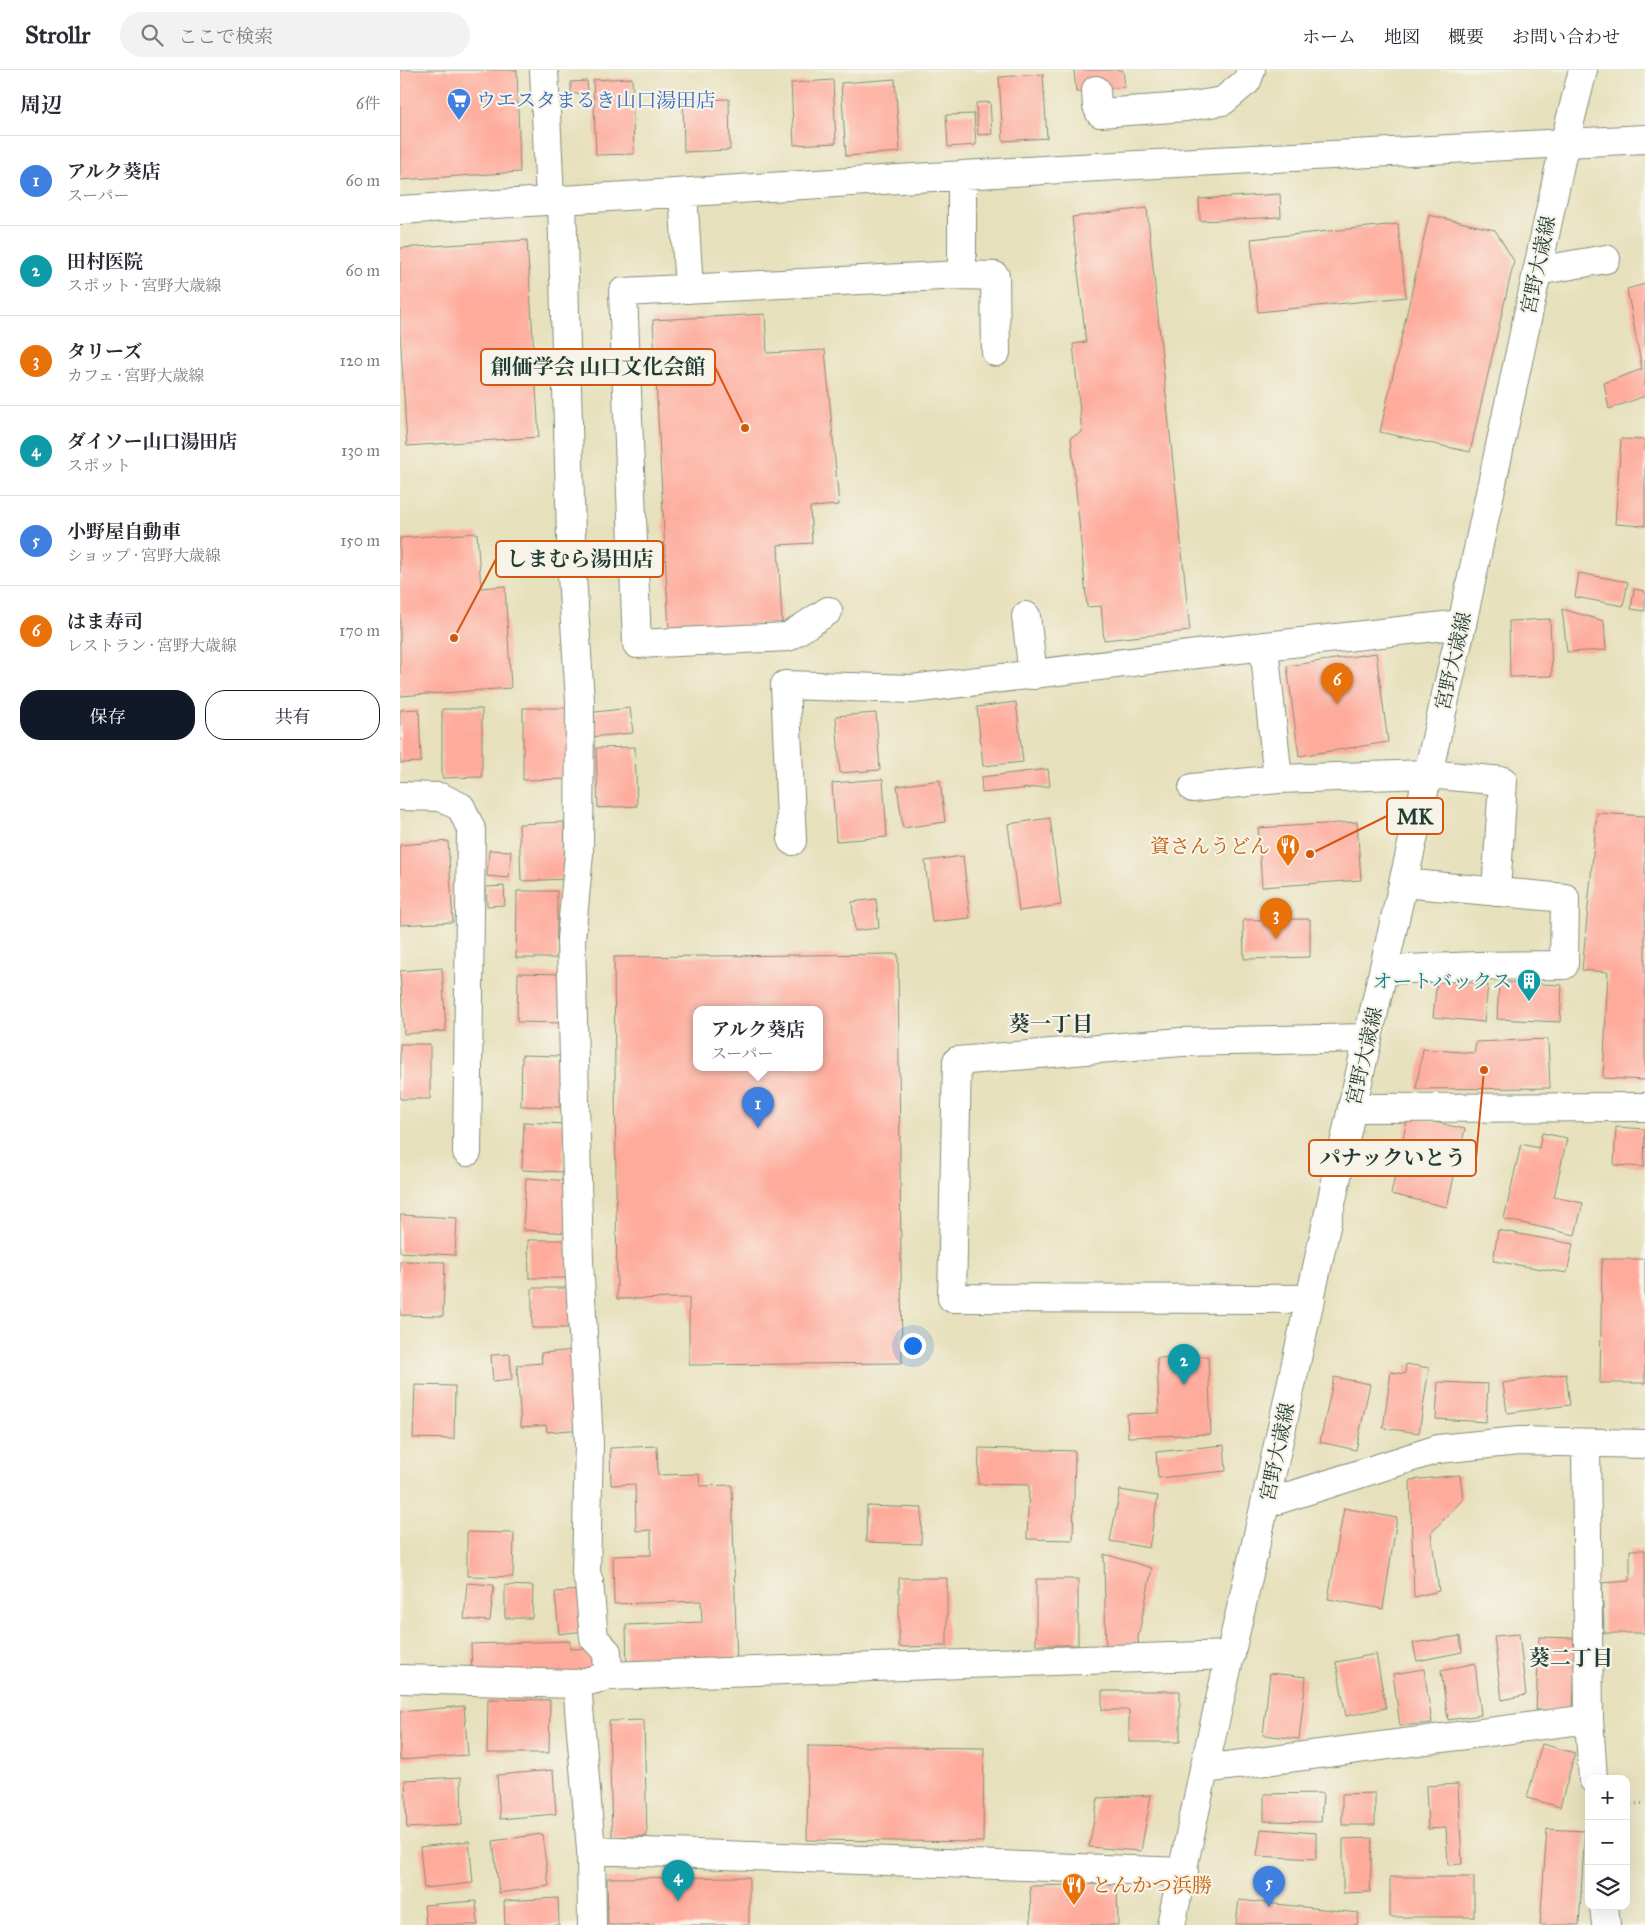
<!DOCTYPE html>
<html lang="ja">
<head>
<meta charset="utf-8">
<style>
  :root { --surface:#fff; --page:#f2f2f3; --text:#2b2b33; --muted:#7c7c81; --line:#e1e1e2; --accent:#111827 }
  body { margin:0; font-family:"IM FELL Great Primer","Noto Serif JP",serif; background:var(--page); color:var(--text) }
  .controls { position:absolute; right:15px; bottom:15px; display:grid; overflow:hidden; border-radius:10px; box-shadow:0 5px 20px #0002 }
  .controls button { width:45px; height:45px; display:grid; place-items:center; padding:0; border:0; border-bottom:1px solid var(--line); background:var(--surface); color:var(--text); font:25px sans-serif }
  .you { position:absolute; left:512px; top:1275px; width:18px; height:18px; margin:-12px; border:4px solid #fff; border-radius:50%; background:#1a73e8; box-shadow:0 0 0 8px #1a73e833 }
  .badge { display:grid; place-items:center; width:32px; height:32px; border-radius:50%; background:var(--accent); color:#fff; font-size:16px; font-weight:700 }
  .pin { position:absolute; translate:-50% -41px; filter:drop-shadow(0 1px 2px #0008) }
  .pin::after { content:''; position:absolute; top:26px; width:18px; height:15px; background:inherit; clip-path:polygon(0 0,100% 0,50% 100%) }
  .popup { position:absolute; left:293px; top:936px; width:130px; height:65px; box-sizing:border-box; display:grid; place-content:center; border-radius:10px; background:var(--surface); filter:drop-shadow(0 1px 4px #0005); font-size:16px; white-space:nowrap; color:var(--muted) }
  .popup b { font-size:19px; color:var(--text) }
  .popup::after { content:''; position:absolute; left:50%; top:100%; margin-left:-10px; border:10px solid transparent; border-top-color:var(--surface) }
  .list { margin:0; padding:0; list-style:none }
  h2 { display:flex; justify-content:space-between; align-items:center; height:65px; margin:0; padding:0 20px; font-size:21px }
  h2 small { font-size:16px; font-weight:400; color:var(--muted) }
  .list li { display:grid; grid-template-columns:32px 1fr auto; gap:15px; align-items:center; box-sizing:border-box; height:90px; padding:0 20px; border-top:1px solid var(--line) }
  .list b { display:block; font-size:19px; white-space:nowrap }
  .list p { margin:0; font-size:16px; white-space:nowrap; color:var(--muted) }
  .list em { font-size:16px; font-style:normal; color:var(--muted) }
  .actions { display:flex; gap:10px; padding:15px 20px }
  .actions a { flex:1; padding:11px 0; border:1px solid var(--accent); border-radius:20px; text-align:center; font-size:18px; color:var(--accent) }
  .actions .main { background:var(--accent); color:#fff }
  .icon { flex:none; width:28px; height:28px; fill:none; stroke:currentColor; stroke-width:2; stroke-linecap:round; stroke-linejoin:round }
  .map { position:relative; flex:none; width:1245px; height:1855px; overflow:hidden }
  header { display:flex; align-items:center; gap:30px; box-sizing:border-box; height:70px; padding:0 25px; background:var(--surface); border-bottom:1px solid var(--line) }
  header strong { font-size:24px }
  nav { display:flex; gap:28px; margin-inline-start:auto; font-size:18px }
  .search { width:350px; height:45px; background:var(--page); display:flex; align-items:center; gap:12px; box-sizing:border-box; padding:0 18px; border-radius:28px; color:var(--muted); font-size:19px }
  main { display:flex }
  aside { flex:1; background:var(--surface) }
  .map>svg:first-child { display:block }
  .building { fill:#feab9c; fill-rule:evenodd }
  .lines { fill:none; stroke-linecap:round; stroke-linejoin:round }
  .minor-casing { stroke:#838e78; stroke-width:30 }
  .major-casing { stroke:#838e78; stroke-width:30 }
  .path { stroke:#838e78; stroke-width:3; stroke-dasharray:1 4; stroke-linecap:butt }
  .minor { stroke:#fff; stroke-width:28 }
  .major { stroke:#fff; stroke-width:28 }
  .labels { text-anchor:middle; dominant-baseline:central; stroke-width:4.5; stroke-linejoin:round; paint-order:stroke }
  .shop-label { font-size:20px; fill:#366cbe; stroke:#f7f3e8; text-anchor:start }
  .street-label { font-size:20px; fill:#1f3d34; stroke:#f7f3e8 }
  .food-label { font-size:20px; fill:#c56008; stroke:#f7f3e8; text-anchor:end }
  .culture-label { font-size:20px; fill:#0d838f; stroke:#f7f3e8; text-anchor:end }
  .neighbourhood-label { font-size:21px; font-weight:bold; fill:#1f3d34; stroke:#f7f3e8 }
  .leader { fill:none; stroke:#d45610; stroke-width:2 }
  .callout-dot { fill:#d45610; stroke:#f7f3e8; stroke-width:2 }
  .callout { fill:#f7f3e8; stroke:#d45610; stroke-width:2 }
  .callout-label { font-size:21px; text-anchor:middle; font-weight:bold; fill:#1f3d34 }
</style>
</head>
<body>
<header>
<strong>Strollr</strong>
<div class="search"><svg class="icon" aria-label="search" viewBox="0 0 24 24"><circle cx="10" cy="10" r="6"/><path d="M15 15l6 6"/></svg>ここで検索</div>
<nav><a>ホーム</a><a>地図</a><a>概要</a><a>お問い合わせ</a></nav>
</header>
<main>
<aside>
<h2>周辺<small>6件</small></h2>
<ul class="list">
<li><span class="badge" style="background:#3f7fe0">1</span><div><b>アルク葵店</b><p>スーパー</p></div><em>60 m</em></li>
<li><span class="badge" style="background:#0f9aa8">2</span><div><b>田村医院</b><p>スポット · 宮野大歳線</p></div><em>60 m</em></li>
<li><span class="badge" style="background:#e8710a">3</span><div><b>タリーズ</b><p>カフェ · 宮野大歳線</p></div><em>120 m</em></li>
<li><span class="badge" style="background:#0f9aa8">4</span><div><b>ダイソー山口湯田店</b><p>スポット</p></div><em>130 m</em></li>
<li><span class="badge" style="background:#3f7fe0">5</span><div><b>小野屋自動車</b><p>ショップ · 宮野大歳線</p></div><em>150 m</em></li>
<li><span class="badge" style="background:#e8710a">6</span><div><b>はま寿司</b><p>レストラン · 宮野大歳線</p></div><em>170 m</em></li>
</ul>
<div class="actions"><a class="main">保存</a><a>共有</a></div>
</aside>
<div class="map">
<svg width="1245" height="1855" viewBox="0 0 1245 1855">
  <rect width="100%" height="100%" fill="#f7f3e8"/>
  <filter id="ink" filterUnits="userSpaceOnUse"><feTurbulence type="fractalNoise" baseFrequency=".02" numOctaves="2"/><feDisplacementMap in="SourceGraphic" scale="10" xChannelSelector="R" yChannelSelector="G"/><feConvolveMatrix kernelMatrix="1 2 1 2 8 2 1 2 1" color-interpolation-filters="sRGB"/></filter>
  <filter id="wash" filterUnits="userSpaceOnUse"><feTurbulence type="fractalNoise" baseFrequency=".0096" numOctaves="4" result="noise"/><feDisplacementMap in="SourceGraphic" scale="20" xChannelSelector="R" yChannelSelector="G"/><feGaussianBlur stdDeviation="1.12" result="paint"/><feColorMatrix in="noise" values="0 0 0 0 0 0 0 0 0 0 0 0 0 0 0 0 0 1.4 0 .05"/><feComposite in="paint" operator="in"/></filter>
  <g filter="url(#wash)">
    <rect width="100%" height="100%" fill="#e7e0bc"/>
    <g id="blocks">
      <path class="building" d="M0,0H117L120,102L0,110Z
        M674,0H723L725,17L676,22Z
        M643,4L647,68L603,71L599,7Z
        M232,8L234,84L196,85L193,10Z
        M495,9L500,82L446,86L441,13Z
        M433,10L436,73L394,75L391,13Z
        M187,11L188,23L171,24V12Z
        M329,29L330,80L284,82L283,30Z
        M590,32L592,64L578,65L576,33Z
        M574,44L576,75L548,77L546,45Z
        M880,124L881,147L800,151L799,129Z
        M747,138L790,561L704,570L701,536L687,537L671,367L682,362L673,274L686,272L672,147Z
        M1029,145L1095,160L1114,191L1070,382L980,362Z
        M998,154L1006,227L858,242L851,169Z
        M127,170L139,367L7,376L0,261V178Z
        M1245,214V326L1209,339L1204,313L1242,299L1227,219Z
        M365,244L367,283L425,280L439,435L410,437L412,473L378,475L382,553L269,560L253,250Z
        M1221,369L1245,370V456L1215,454Z
        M77,463L81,518L105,516L111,618L0,626V468Z
        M1179,503L1228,512L1223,536L1175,527Z
        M1234,519L1245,521V541L1231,539Z
        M1162,539L1204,551L1206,580L1167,582Z
        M1150,549L1152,606L1110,607L1109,551Z
        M976,583L988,672L899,686L887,596Z
        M616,632L623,692L583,696L577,637Z
        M123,638H170V709L123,710Z
        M230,638L233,663L190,667L187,643Z
        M19,639L21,692L0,693V640Z
        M42,639H82V707L42,708Z
        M476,643L480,700L440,703L436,646Z
        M235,677L237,736L198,738L196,678Z
        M648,699L650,716L582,723L581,707Z
        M483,709L487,767L436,771L432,713Z
        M540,710L545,752L503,758L497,716Z
        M1197,743L1245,746V1010L1203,1008L1208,902L1182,900Z
        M650,748L661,835L619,841L608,754Z
        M164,752L166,809L121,811L119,754Z
        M957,752L961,810L862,817L858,758Z
        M48,771L53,852L0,855V775Z
        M89,780L111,781L109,808L87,806Z
        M563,786L570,848L532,852L525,791Z
        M104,816L105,835L87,836L86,817Z
        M117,821H157V888H116Z
        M476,829L479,858L455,861L452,832Z
        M910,849V887L844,889L843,850Z
        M498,884L502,1293L289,1295V1228L217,1229L214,887ZM297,939H419V997H297Z
        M42,898L46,961L4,964L0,901Z
        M118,903L164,904L162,953L117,952Z
        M1037,909L1088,915L1084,952L1033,947Z
        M1099,912L1162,915L1160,952L1097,949Z
        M1148,969L1150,1018L1016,1019L1023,979L1074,983L1076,972Z
        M0,974H30V1029H0Z
        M122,985L161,986L160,1037L121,1036Z
        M1008,1046L1065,1059L1047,1137L991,1124Z
        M124,1052L165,1054L162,1102L122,1100Z
        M1216,1057L1245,1059L1244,1097L1214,1095Z
        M1142,1063L1167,1068L1154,1127L1183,1133L1175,1165L1104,1149L1121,1074L1139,1078Z
        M126,1108L171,1111L168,1163L123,1160Z
        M0,1145L57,1148L55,1185L0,1182Z
        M1098,1160L1173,1174L1167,1203L1093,1191Z
        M128,1170H168V1208H129Z
        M1202,1189H1245V1313H1200Z
        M0,1191L45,1192L43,1246L0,1245Z
        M132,1218H171L170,1258H132Z
        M176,1280L183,1359L147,1362L146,1355L121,1357L117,1295L142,1293L141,1283Z
        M110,1284L112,1310L93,1312L91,1285Z
        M808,1286L811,1364L728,1367L727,1344L759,1343L757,1288Z
        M1006,1294L1029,1298L1019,1363L983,1358L991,1302L1005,1304Z
        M1166,1304L1170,1335L1107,1343L1103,1313Z
        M934,1307L970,1314L956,1380L920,1372Z
        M1038,1312L1088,1314L1086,1352L1036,1349Z
        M15,1315L55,1316L54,1369L13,1368Z
        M824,1375L826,1401L758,1408L756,1382Z
        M257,1376L258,1405L299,1404L300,1416L332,1415L337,1598L227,1602L226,1555L302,1552L301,1531L214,1534L213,1486L251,1485V1460L236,1461L235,1414L211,1415L210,1378Z
        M579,1378L675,1381L673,1470L627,1469L629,1415L578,1414Z
        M1060,1405L1063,1429L1031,1463L1039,1521L1014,1527L1010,1410Z
        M720,1420L758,1426L749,1478L710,1471Z
        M467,1436L522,1438L521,1474L466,1472Z
        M944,1438L997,1448L983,1539L928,1529Z
        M67,1462L114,1463L113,1507L67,1506Z
        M1230,1480H1245V1563H1204L1202,1513L1230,1511Z
        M704,1484L752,1498L738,1568L740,1585L706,1587Z
        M499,1508H547V1576L499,1577Z
        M636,1509H678V1575H636Z
        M67,1513L94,1515L90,1551L64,1549Z
        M105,1515L133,1516L132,1548H105Z
        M180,1520L184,1561L159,1564L155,1522Z
        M1119,1564L1126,1625L1102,1630L1094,1566Z
        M1060,1566L1062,1582L1017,1591L1013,1573Z
        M1139,1567L1176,1568L1173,1641L1136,1640Z
        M170,1571V1579L193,1578V1602L72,1606L71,1574Z
        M976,1584L986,1638L946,1646L936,1592Z
        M1075,1593L1081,1645L1048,1650L1041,1601Z
        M1024,1599L1032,1653L1000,1656L993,1604Z
        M870,1603L906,1607L899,1669L863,1665Z
        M702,1621H780V1672H729V1640H702Z
        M88,1629L150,1630L149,1683H87Z
        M64,1636L68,1685L0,1690V1642Z
        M244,1650L247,1766L212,1767L209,1651Z
        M1142,1674L1175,1683L1160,1737L1127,1728Z
        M408,1676L584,1678L583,1772L407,1770Z
        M153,1700L156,1744L100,1749L97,1705Z
        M61,1707L62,1755L7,1758L5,1710Z
        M1058,1714L1062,1794L1048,1795L1046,1758L1028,1759L1026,1716Z
        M923,1723L921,1752L864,1751V1724Z
        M975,1723V1755H942V1724Z
        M751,1725L741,1781L689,1777L698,1728Z
        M861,1759L916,1763V1789L857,1786Z
        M1147,1759L1185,1761L1179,1855H1140Z
        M142,1764L149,1816L99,1823L93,1771Z
        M972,1768L970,1822L943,1823V1769Z
        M69,1771L73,1813L24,1818L20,1777Z
        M349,1807V1855H208L207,1808Z
        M990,1807H1074V1847H990Z
        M717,1814L718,1855H631L630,1816Z
        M158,1828L159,1855H105L104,1831Z
        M839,1830L959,1843L957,1855L836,1854Z
        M76,1831L78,1855H26L24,1835Z"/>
    </g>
  </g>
  <g filter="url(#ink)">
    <use href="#blocks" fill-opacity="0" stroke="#838e78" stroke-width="1"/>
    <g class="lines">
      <defs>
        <path id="minor" d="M144,0L150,130
          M696,20L697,36L700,43L786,37L823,31L847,11L851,0
          M562,106V205L595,206L596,282
          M283,123L289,219
          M162,130L172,505L180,631L179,784L171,869L179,1191L189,1373L186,1503L189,1512L194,1568L207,1582L208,1606
          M0,140L660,99L1245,69
          M1137,201L1206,189
          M428,541L388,567L237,574L223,222L562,205
          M626,546L633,605
          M864,576L878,709L1028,704L1103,711L1096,822
          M793,718L878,709
          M0,726L40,727L61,737L71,759L67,1082
          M392,771L385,615L512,619L830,580L1062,554
          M984,900L1078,896L1164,895L1165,828L1003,813
          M952,1038L1245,1037
          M911,1229L552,1228L557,991L781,972L968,968
          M1186,1374L1189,1649L1193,1709
          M865,1434L1038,1379L1119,1371L1245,1374
          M0,1609L177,1614L208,1606L831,1585
          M177,1614L191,1780L192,1855
          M804,1699L1189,1649
          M191,1780L784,1802
          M1204,1836L1206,1855"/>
        <path id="major" d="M771,1855L804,1699L865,1434L952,1038L1062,554L1165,71L1183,0"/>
      </defs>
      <use href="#minor" class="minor-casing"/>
      <use href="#major" class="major-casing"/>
      <path class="path" d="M1226,1735L1245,1733"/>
      <use href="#minor" class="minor"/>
      <use href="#major" class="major"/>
    </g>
  </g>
  <defs>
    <symbol id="supermarket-pin" viewBox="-11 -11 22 30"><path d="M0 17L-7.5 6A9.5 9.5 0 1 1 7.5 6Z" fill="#3f7fe0" stroke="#f7f3e8"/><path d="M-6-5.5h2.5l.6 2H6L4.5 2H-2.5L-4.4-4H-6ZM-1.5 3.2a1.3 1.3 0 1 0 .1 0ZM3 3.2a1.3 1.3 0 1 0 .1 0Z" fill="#fff"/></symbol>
    <symbol id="restaurant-pin" viewBox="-11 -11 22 30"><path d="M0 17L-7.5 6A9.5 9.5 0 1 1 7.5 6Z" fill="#e8710a" stroke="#f7f3e8"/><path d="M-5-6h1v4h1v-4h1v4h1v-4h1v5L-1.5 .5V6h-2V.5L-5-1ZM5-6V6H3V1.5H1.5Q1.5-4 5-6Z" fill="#fff"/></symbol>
    <symbol id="building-pin" viewBox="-11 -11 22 30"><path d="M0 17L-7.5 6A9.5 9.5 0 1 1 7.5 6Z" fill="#0f9aa8" stroke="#f7f3e8"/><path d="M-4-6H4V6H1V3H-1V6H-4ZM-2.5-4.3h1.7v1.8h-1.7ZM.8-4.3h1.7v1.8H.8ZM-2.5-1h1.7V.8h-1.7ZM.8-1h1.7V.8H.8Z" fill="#fff"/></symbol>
  </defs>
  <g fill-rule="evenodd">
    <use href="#supermarket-pin" x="45" y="16" width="28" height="38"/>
    <use href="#restaurant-pin" x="874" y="762" width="28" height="38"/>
    <use href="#building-pin" x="1115" y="897" width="28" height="38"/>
    <use href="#restaurant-pin" x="660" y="1801" width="28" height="38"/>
  </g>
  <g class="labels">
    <g class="shop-label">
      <text x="76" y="30">ウエスタまるき山口湯田店</text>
    </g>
    <g class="street-label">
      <text transform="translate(1138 195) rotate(-78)">宮野大歳線</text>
      <text transform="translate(1053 591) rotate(-77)">宮野大歳線</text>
      <text transform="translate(964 986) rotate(-77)">宮野大歳線</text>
      <text transform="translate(877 1382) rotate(-78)">宮野大歳線</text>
    </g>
    <g class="food-label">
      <text x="870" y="776">資さんうどん</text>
      <text x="692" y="1815" text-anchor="start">とんかつ浜勝</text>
    </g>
    <g class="culture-label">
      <text x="1112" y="911">オートバックス</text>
    </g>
    <g class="neighbourhood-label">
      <text x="651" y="954">葵一丁目</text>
      <text x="1171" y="1588">葵二丁目</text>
    </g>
  </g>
  <path class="leader" d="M345 358L315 297M54 568L96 489M910 784L987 746M1084 1000L1076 1088"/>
  <g class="callout-dot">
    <circle cx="345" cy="358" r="5"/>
    <circle cx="54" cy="568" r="5"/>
    <circle cx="910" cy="784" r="5"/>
    <circle cx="1084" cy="1000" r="5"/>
  </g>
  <g class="callout">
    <rect x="81" y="279" width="234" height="36" rx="5"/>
    <rect x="96" y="471" width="167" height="36" rx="5"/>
    <rect x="987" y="728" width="56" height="36" rx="5"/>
    <rect x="909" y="1070" width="167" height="36" rx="5"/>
  </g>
  <g class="callout-label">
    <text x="198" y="304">創価学会 山口文化会館</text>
    <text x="180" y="496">しまむら湯田店</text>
    <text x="1015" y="754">MK</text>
    <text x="993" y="1095">パナックいとう</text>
  </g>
</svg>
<div class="controls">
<button>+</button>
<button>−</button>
<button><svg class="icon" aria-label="layers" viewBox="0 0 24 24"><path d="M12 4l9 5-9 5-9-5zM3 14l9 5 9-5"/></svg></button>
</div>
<div class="you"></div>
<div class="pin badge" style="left:358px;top:1058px;background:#3f7fe0">1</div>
<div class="popup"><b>アルク葵店</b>スーパー</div>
<div class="pin badge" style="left:784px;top:1315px;background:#0f9aa8">2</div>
<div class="pin badge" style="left:876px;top:869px;background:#e8710a">3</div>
<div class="pin badge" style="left:278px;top:1831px;background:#0f9aa8">4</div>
<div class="pin badge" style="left:869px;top:1837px;background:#3f7fe0">5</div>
<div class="pin badge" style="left:937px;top:634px;background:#e8710a">6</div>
</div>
</main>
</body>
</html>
